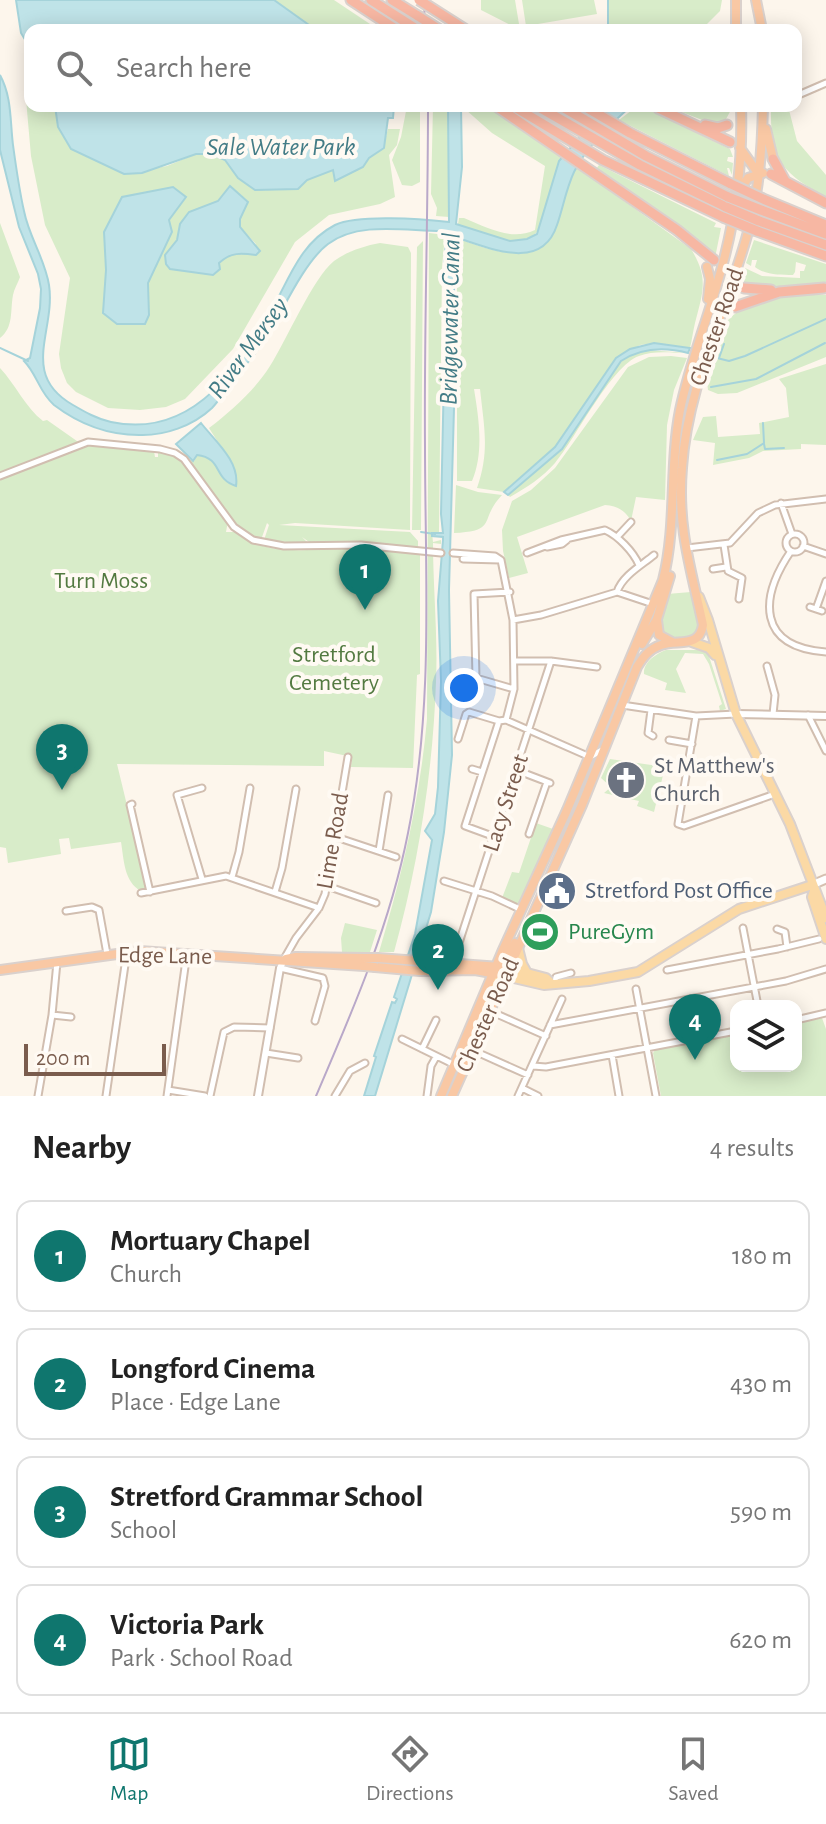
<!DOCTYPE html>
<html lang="en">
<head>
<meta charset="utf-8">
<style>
  :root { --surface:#fff; --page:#f2f2f2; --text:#222; --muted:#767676; --line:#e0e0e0; --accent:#0f766e }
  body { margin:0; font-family:"Alegreya Sans",sans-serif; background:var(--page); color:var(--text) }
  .controls { position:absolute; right:24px; bottom:24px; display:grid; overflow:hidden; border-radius:16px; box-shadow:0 4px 20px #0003 }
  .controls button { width:72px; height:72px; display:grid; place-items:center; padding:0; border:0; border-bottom:2px solid var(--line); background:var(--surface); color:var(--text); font:40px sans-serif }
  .scale { position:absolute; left:24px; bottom:20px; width:142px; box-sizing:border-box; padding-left:8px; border:4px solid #7a5c4d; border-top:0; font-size:22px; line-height:28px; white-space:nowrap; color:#7a5c4d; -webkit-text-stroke:6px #fffaf3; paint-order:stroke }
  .you { position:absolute; left:464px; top:688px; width:28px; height:28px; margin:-20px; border:6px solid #fff; border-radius:50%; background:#1a73e8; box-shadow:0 0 0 12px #1a73e833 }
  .badge { display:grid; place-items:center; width:52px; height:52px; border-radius:50%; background:var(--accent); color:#fff; font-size:26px; font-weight:700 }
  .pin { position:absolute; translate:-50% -66px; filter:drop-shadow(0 2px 4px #0008) }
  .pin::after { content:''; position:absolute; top:42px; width:28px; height:24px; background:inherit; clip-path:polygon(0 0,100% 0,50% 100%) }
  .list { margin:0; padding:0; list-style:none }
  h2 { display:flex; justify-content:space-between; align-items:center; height:104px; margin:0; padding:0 32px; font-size:34px }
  h2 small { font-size:26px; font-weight:400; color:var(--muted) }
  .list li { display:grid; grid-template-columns:52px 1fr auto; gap:24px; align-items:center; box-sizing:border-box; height:112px; margin:0 16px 16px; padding:0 16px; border:2px solid var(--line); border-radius:16px }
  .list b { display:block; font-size:30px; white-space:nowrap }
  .list p { margin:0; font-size:26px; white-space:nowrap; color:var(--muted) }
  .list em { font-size:26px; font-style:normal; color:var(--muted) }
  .icon { flex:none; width:44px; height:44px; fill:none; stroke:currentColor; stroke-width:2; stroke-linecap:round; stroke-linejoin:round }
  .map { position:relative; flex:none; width:826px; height:1096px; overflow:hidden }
  .search { position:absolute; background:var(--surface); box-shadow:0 4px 20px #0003; left:24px; right:24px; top:24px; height:88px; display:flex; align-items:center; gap:20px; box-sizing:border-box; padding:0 28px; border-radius:16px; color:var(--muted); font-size:30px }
  .sheet { height:616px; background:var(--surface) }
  nav { display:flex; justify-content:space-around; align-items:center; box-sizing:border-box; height:112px; border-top:2px solid var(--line); background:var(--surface); font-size:22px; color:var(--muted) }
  nav a { display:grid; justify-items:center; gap:4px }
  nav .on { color:var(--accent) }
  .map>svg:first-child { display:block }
  .green { fill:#d8ecc9; fill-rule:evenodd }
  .water { fill:#bfe3e8; stroke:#a5d3da; stroke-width:2 }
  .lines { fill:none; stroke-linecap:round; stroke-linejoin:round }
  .stream { stroke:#a5d3da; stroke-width:2 }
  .minor-casing { stroke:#d1beb0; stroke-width:9 }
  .tertiary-casing { stroke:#d1beb0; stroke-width:10 }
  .secondary-casing { stroke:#d6c0b0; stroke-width:11 }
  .primary-casing { stroke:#dad1cd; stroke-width:12 }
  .trunk-casing { stroke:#dad1cd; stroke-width:12 }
  .motorway-casing { stroke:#dad1cd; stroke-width:13 }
  .minor { stroke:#fff; stroke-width:5 }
  .tertiary { stroke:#fff; stroke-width:6 }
  .secondary { stroke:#fff; stroke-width:7 }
  .primary { stroke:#fbd9a5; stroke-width:8 }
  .trunk { stroke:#f9c8a4; stroke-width:8 }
  .motorway { stroke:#f7b7a3; stroke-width:9 }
  .tram { stroke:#b9a8c9; stroke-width:2 }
  .trunk-bridge-casing { stroke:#dad1cd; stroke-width:12; stroke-linecap:butt }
  .motorway-bridge-casing { stroke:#dad1cd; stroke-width:13; stroke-linecap:butt }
  .trunk-bridge { stroke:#f9c8a4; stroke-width:8 }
  .motorway-bridge { stroke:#f7b7a3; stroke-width:9 }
  .labels { text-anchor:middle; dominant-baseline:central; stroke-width:8; stroke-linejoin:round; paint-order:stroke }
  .street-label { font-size:24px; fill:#7a5c4d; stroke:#fffaf3 }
  .park-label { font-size:24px; fill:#537a41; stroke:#fffaf3 }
  .worship-label { font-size:24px; fill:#5b616d; stroke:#fffaf3; text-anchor:start }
  .service-label { font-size:24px; fill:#4e5e75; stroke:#fffaf3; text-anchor:start }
  .leisure-label { font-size:24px; fill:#27864d; stroke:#fffaf3; text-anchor:start }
  .water-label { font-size:26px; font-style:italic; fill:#437c86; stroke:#fffaf3 }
</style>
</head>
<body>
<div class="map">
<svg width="826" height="1096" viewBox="0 0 826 1096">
  <rect width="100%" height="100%" fill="#fdf6ec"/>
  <path class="green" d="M274,0H334L379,30H316Z
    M481,0H515L520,30L481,10Z
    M522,0H594L597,14L526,26Z
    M609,0H722L720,11L701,30H609Z
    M30,87V106H55L58,127L71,149L124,174L167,166L196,154H211L225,160L238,178L256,190L298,189L307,180L333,170L335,180L363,167L369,158L383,148L388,129H400L397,145L389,155L395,197L380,204L329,215L295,242L233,349L185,399L166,407L140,410L108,408L76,392L67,383L61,368L59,354L70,278L45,225L31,156L25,88ZM230,186L248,201L240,219V227L256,244L252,255C215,241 212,299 165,255L177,240L180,224L189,212L218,201ZM122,197H186L169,220L172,232L148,283L149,304L145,324L103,313L106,270L104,232Z
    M407,106H420V182L412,186L402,185L392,160L401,137Z
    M433,106H448L449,217L436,216L437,208L431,194Z
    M465,106H488L562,158L539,230C519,253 480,234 458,224L459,218H464C488,228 511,241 535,230L545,166L492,133L465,109Z
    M666,106H733L725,121L710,123Z
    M780,106H788L797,141L826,175V197C783,174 770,160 771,110Z
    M636,107L649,110L730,149L733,157H728L727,161L733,163L732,175L729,168H727L729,176L619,120Z
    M599,165L716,223L714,227L721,228L715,258L659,211L596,169Z
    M577,167L691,249C709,278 703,292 695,323C693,331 692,340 690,348L654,343L640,345L616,358L555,447L504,492L477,488C490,451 484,427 480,389H474C479,419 484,453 472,481H457V238C488,250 541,270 556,226C563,207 566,185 577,167Z
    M0,223L20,277C18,283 14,289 13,295C10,311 14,327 0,338Z
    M429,233L445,235L442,267L439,532L432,533L433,542L441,540V544L433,543C433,587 438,636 436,682C433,772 418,866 394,952H379C402,875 420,799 427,719Z
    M754,240L826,264V285L764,287L743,283L745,268L762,276L800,278V271H804L806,265L796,262L795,272L793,275C780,275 765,275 755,267L757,260H752L751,266L746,263Z
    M423,241L421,530H412L417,247Z
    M380,243L408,247L411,253L410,530L295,523L279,525L410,532L418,541V547L355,543L312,544L302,537L309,544L264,540L269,525L267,523L261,540C228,527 210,488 190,460L194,461L197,455C216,456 216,468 226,480L235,469L209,428C231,411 255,390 270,366C286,341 313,278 334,261C348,251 364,246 380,243Z
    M826,295V357L737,393L718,394L708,390C706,379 711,365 715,354C719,343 722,327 729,319C751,297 797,293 826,295Z
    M646,350L688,353C672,353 654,350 639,356C611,366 576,438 555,463C543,477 526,488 510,497L508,495L562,449L621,361L631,354Z
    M671,356L687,358L674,390L667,425L665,500L636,497L631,521C625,510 617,506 605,505L517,537L528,573L509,578L503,551L502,530L512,501L531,490L555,468L628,367L649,357Z
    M826,364V445L801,444V449L763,451L749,458L713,465L715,443L693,440L703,417L716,416L718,437L760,434L759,423L789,417L786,388L779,379Z
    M0,368C15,384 26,408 43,421L47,420L84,446L91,444L154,451L155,457H158V452L173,454L183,460L228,521L226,532H235C267,560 322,547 363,548C382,549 401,551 420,553V674L417,675L413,768L351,767L352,757L324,751V766L117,764L147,888L141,891C124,882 124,860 121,842L71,849L69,838L59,839L61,854L8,863L6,848L0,847Z
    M456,485L478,492L502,495C478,520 499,531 454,533Z
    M691,592L700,623L696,633C682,641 673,639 660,631L659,623L667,594Z
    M666,650H703L708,653L726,709L720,711L719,706L722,704L709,664L703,654L685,653L676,669L686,693L665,690L667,683L644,674C643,662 656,654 666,650Z
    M610,759L665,767L654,812L637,806L639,801L604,793L611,787L601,778Z
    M536,823L553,829L518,906L502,898L512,872L519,873Z
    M345,923L377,930L370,952H342L341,938Z
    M822,1018L826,1029V1096H661L653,1053L656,1049L736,1034V1066H796V1023Z"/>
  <path class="water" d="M16,0H274L316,30H30V48L21,33Z
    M0,75C12,97 10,121 13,145C16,167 19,189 24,211C29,237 45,259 49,285C56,331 19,374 73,405C85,412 97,419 111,422C196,440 242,363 277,300C292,271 304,241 335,225C358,214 422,219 449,222L448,106H461L462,167L456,224L510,241L527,239L537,234L559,161L604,109L608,106H631C611,124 586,147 574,172C566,189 563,208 557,225C541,274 486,246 454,237V408L449,590L452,755L444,832L431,912L375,1096H364L376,1057L374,1056L392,1002L395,1003L397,999L394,997L415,934L432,840L425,831L435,814L438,787L441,681L438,601L443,540V537L432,536V533H443L441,514L445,325L444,262L447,234L441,231C406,231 358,221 328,244C308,259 289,297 277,319C265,341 250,361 234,379C226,388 220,400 212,408C193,426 164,436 139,435C108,435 79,424 54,405C39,392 37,374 24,361L30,358L40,308L41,289L38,274L19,227L0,150Z
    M55,106H394L393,118H388L384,148L369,158L363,167L335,181L333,170L307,180L298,189L255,190L238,178L225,160L211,154H196L142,173L124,174L71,149L58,127Z
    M230,186L248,202L240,219V227L260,251L256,255C241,253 231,252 219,263L220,269L213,275L170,269L166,264L165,255L177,240L180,224L189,212L218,201Z
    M173,187L186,197L169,220L172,232L148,283L149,315L145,324H117L103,313L106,270L104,232L122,197Z
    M654,343L690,348L688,353C665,347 641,348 621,361L562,449L508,495L504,492L555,447L616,358L630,349Z
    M201,423C214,440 240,461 236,486C213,479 223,458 197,455L193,461L176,444Z"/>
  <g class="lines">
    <path class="stream" d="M608,30V0
      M0,348L28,361
      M709,356L729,361L745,356L826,319
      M719,358L724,344
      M711,387L756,379L825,343
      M764,444L765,449L784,448
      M717,460L747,454L764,443L763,423
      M421,532L435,534"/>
    <defs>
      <path id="minor" d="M796,96L826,83
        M0,476L88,442L160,449L175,453L184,459L234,527L253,540L284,546L361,545L441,553
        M781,503L792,534
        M786 543a9 9 0 1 1 18 0a9 9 0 1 1-18 0Z
        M617,537L631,522
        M724,545L728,571L742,578L739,599
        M803,546L826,554
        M547,547L562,544L567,540
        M687,548L730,543L758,513L775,505L826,499
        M791,551C759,598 757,647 826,652
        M453,553L495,556L501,560L513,620L514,689L506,720
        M527,553L561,540L605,530C618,536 633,551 639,565
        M463,559L500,560
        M713,569L726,567
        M510,592L474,594L476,678L514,689
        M617,592C622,576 642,565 654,555
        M810,607L822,611
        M816,609L826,581
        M513,620L541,615L617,592L653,604
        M514,661H551L597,667
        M767,666L775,695L773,714
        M622,705L696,716L736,714
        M651,710L648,733L653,736
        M808,715L826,751
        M696,716L678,824L684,826L775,794
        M458,739L466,714L469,712L499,721L506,720L590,757L602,750
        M669,740L692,744
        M472,769L482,772
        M516,770L550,783
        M132,804L130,805L150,892
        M529,834L547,782
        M336,837L396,857
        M495,837L465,826L499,721
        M379,851L388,795
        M232,877L239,852L250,788
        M202,879L177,795L202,788
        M444,881L492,896L522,910
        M327,886L376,903
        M275,892L282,868L296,789
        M141,893L226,876L319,908
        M66,911L92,907L99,910L107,954
        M743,928L758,1006
        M777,929L785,932L787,947
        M457,949L551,661
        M284,959L296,938L319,908L325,894L348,757
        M280,968L323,978L325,986L315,1021
        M667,970L778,949L819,939
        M555,983L556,977L571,973
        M636,989L656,1096
        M490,1011L546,1036
        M52,1015L71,1017
        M796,1020L826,1013
        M550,1025L786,981L826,969
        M402,1039L463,1069
        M422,1049L436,1020
        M266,1053L298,1058
        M481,1054L528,1075
        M612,1055L619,1096
        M533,1066L546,1067L736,1031
        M522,1088L538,1096
        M168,1090L205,1096
        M38,1096L52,1015L57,962
        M106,1096L127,951
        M167,1096L185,967
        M210,1096L224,1032L234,1027L270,1028
        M335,1096L350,1071L365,1063
        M427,1096L431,1066L436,1057
        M518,1096L562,999"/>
      <path id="tertiary" d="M736,714L826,716
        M258,1096L280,968L284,960"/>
      <path id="secondary" d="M812,885L826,879"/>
      <path id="primary" d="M699,597L708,620L736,714L790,824L826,918
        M692,642L709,648L715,655
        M814,891L812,897L826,939
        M518,948L522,964L527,973
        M505,976L544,985L589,981L638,972L739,909L812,885
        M466,1041L503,972L508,968L546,978L551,983"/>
      <path id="trunk" d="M736,0V30
        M756,0L762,30
        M766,129L773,159
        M740,148L758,173
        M740,190L748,178L763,173
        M707,267L710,279L708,299
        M657,620L659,635L672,642
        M642,644L657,619L670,576
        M378,958L500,967
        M286,959L296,957L365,958
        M375,967L420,971L475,970L497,974
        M0,970L139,951L364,966
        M502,970L515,943
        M441,1096L502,952L567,810L663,580C677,524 669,466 680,410C689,366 706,324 718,281C735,224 743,166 741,106
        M452,1096L582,805L637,667C643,657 649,649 661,645C678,639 699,649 703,625C691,569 677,527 682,468C687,388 724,316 746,239C759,196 762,150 763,106"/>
      <path id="motorway" d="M351,0L397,30
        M371,0L418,30
        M392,0L418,16
        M496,106L677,230L714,260
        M513,106L603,160L723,217
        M537,106L640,165L726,207
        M561,106L646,156L728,197
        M584,106L630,133L731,184
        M658,108L730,142
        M705,125L718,128L727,125
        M773,159L785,181
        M771,174L826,203
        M763,199L826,225
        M761,210L826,234
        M759,221L826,245
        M757,231L826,256
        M744,288L771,290
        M735,307L779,292L824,288"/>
    </defs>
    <use href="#minor" class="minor-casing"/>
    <use href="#tertiary" class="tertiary-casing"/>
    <use href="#secondary" class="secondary-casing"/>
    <use href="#primary" class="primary-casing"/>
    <use href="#trunk" class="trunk-casing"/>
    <use href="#motorway" class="motorway-casing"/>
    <use href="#minor" class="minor"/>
    <use href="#tertiary" class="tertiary"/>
    <use href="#secondary" class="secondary"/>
    <use href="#primary" class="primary"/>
    <use href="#trunk" class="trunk"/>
    <use href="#motorway" class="motorway"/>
    <path class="tram" d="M424,0L425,30
      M316,1096C353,1010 390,925 408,833C434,706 425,575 425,446C424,333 428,219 428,106"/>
    <defs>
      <path id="trunk-bridge" d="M365,958H378
        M364,966L375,967"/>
      <path id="motorway-bridge" d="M419,0L466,30
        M418,16L440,30
        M731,184L763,199
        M728,197L761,210
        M726,207L759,221
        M723,217L757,231"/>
    </defs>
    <use href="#trunk-bridge" class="trunk-bridge-casing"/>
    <use href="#motorway-bridge" class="motorway-bridge-casing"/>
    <use href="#trunk-bridge" class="trunk-bridge"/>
    <use href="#motorway-bridge" class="motorway-bridge"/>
  </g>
  <defs>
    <symbol id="church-disc" viewBox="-11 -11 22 22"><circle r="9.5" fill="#6b7280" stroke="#fffaf3"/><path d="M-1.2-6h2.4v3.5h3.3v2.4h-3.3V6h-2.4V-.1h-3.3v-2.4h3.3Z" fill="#fff"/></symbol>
    <symbol id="civic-disc" viewBox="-11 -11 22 22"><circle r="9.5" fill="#5c6f8a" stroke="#fffaf3"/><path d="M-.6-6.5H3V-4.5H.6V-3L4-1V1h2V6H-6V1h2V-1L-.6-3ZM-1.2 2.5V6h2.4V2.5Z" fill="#fff"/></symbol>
    <symbol id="stadium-disc" viewBox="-11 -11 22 22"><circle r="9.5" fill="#2e9e5b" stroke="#fffaf3"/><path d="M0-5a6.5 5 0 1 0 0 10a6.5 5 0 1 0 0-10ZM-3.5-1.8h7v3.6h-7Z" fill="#fff"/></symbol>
  </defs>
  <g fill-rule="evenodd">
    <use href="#church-disc" x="604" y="758" width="44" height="44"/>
    <use href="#civic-disc" x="535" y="869" width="44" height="44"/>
    <use href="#stadium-disc" x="518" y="910" width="44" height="44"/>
  </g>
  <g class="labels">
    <g class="street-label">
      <text transform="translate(717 327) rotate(-71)">Chester Road</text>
      <text transform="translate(506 803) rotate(-72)">Lacy Street</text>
      <text transform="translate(333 841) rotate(-80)">Lime Road</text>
      <text transform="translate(165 956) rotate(1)">Edge Lane</text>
      <text transform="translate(488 1015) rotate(-66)">Chester Road</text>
    </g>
    <g class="park-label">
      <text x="101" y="581">Turn Moss</text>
      <text x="334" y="655">Stretford<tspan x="334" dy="28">Cemetery</tspan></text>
    </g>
    <g class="worship-label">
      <text x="654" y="766">St Matthew's<tspan x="654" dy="28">Church</tspan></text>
    </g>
    <g class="service-label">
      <text x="585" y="891">Stretford Post Office</text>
    </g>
    <g class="leisure-label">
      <text x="568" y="932">PureGym</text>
    </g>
    <g class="water-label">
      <text x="281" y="147">Sale Water Park</text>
      <text transform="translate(450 319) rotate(-89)">Bridgewater Canal</text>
      <text transform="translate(248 348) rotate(-54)">River Mersey</text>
    </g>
  </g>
</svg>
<div class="controls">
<button><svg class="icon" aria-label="layers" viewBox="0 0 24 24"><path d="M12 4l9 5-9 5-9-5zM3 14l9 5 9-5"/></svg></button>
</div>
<div class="scale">200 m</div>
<div class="you"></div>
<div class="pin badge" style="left:365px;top:610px">1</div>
<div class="pin badge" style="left:438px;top:990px">2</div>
<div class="pin badge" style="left:62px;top:790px">3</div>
<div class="pin badge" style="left:695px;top:1060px">4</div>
<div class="search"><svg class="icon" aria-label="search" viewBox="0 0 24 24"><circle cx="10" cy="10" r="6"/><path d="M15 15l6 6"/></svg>Search here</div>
</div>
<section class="sheet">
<h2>Nearby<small>4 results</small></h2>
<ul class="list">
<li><span class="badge">1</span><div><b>Mortuary Chapel</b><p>Church</p></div><em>180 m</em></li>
<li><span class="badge">2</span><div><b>Longford Cinema</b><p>Place · Edge Lane</p></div><em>430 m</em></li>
<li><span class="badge">3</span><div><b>Stretford Grammar School</b><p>School</p></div><em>590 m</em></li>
<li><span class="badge">4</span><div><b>Victoria Park</b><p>Park · School Road</p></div><em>620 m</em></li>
</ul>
</section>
<nav>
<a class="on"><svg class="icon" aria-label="map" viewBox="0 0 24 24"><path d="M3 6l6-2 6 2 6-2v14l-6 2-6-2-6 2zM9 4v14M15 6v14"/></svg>Map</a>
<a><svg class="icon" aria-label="directions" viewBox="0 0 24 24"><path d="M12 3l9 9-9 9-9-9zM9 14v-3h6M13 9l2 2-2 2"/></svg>Directions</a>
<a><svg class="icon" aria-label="saved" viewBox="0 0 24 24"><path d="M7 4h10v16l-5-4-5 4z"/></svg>Saved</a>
</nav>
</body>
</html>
